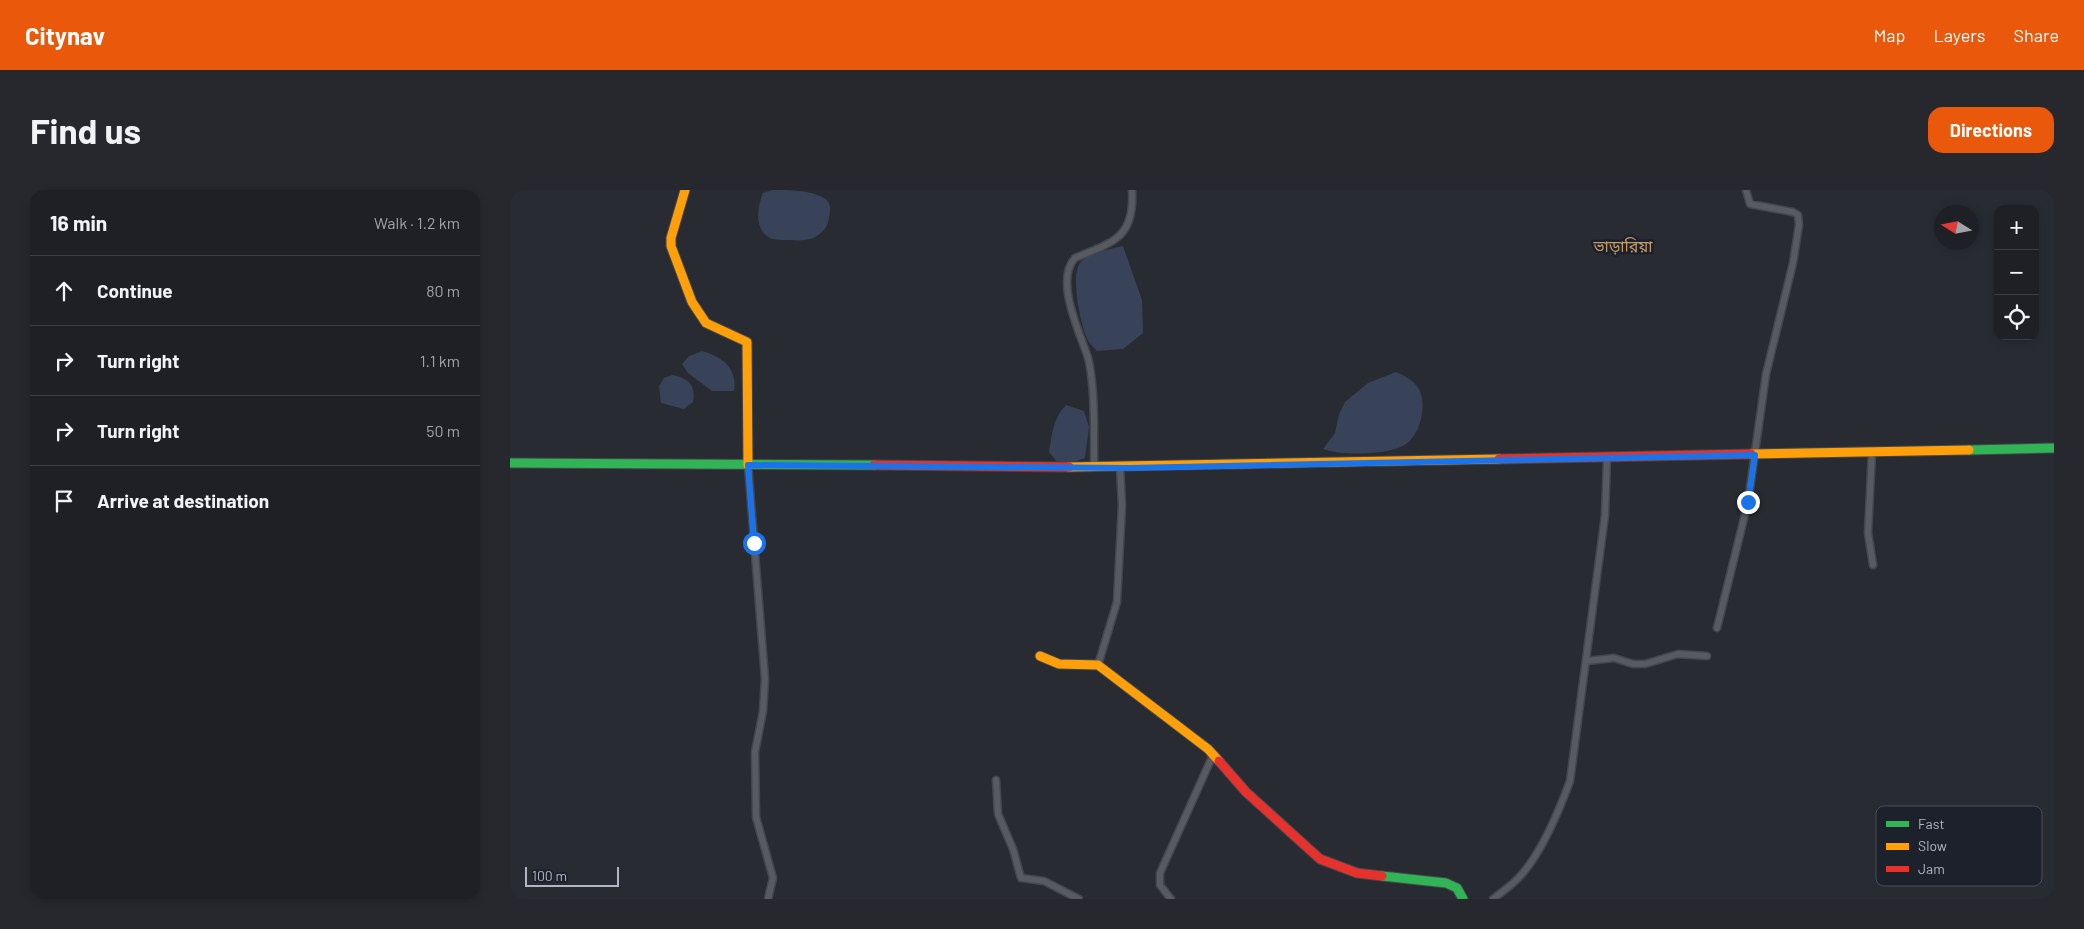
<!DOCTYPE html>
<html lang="en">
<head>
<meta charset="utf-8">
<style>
  :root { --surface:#1e2026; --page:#26282e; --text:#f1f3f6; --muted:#a1a3a7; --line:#3c3e43; --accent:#ea580c }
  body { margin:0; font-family:Barlow,"Noto Sans Bengali",sans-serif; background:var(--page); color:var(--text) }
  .controls { position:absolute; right:15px; top:15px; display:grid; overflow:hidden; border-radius:10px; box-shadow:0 2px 8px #0003 }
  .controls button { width:45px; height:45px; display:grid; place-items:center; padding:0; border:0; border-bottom:1px solid var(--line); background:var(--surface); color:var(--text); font:25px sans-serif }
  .compass { position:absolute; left:1424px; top:15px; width:45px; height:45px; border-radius:50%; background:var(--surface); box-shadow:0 2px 8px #0003; rotate:281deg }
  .scale { position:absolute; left:15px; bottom:12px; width:94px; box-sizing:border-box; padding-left:5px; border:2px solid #b2b6c3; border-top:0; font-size:14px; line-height:18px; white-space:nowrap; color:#b2b6c3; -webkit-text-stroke:4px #1c212c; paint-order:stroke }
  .stop { position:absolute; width:15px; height:15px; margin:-11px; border:4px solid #1a73e8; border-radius:50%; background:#fff }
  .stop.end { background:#1a73e8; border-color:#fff; box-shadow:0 1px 5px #0008 }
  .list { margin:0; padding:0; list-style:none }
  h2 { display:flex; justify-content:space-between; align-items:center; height:65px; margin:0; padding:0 20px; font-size:21px }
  h2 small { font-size:16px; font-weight:400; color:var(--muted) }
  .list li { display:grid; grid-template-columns:32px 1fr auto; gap:15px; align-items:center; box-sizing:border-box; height:70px; padding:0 20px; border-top:1px solid var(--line) }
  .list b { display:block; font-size:19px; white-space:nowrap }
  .list em { font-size:16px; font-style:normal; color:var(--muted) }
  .icon { flex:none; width:28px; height:28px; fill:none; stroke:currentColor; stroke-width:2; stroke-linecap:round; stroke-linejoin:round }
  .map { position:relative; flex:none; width:1544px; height:709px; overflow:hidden; border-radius:15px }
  header { display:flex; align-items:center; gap:30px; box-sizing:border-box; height:70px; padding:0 25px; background:var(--accent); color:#fff }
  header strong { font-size:24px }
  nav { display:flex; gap:28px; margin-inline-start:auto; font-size:18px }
  .intro { display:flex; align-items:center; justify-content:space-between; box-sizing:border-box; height:120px; padding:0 30px }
  h1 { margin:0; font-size:35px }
  .button { padding:12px 22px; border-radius:15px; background:var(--accent); color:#fff; font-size:18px; font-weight:700 }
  main { display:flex; gap:30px; padding:0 30px }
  aside { flex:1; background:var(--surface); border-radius:15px; box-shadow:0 2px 8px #0003 }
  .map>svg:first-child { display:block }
  .water { fill:#384359 }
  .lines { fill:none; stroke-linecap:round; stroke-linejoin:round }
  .street-casing { stroke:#44464c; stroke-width:9 }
  .fast-casing { stroke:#44464c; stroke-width:11 }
  .slow-casing { stroke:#44464c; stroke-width:11 }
  .jam-casing { stroke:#44464c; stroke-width:11 }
  .street { stroke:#575a61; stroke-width:6 }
  .fast { stroke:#30b455; stroke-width:9 }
  .slow { stroke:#ff9f0a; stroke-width:9 }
  .jam { stroke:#e5322d; stroke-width:9 }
  .route { stroke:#1a73e8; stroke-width:6 }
  .labels { text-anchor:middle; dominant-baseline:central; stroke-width:5; stroke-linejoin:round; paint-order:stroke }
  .quarter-label { font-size:16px; fill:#c69d69; stroke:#1c212c }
  .key { fill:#1c212c; stroke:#494e59; stroke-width:1 }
  .key-label { font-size:14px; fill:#b2b6c3 }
</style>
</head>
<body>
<header>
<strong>Citynav</strong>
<nav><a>Map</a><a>Layers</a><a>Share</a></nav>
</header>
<div class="intro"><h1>Find us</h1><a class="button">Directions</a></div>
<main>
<aside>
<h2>16 min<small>Walk · 1.2 km</small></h2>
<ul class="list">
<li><svg class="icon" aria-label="ahead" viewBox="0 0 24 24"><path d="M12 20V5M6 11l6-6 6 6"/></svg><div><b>Continue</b></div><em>80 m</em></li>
<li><svg class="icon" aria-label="right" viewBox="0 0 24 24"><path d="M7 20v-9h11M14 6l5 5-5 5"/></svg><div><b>Turn right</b></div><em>1.1 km</em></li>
<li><svg class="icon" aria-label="right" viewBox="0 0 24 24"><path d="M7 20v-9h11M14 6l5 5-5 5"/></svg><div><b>Turn right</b></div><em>50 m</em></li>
<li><svg class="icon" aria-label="arrive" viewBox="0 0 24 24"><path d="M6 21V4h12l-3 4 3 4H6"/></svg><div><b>Arrive at destination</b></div></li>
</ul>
</aside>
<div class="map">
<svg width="1544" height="709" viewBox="0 0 1544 709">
  <rect width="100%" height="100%" fill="#282b32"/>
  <path class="water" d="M262,0C280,0 324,0 320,21C319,29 318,37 312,42C303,51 290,51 279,50C273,50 265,50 260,48C244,40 247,17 253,3Z
    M613,56L632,110L633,143L613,159L587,161C584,158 581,155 579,152C571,139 560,86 570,73C578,63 600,59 613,56Z
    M192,161C211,166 228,178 224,201H202L178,183L172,174L179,166Z
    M886,182C896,186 908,193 911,204C916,220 909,248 893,256C875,265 832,266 813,259L825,243L829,224L835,212L858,193Z
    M162,185C178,188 186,194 183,212L174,219L151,213L149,196L154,188Z
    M556,215L574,221L579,237L575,268L561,273H548L539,262C542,245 543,228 556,215Z"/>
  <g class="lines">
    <defs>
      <path id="street" d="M1362,262L1358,343L1363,375
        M238,275L255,489L253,521L245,562L246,627L263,688L258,709
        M584,277C584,249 585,220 582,193C581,183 580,171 576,162C568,139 545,89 565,68C603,52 625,48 622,0
        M1207,438L1238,312L1256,184L1283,73L1289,35L1288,25L1283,22L1240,14L1236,0
        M1076,471L1104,468L1123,474H1135L1168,464L1197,466
        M588,475L607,412L612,315L610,277
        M486,590L488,624L503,659L511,688L534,691L569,709
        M661,709L650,695V683L703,565
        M983,709C993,701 1004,694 1012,684C1033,660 1049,621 1060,591L1095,325L1097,268"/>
      <path id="fast" d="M1459,260L1544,258
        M0,273L364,275
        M872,686L936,693L947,698L953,709"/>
      <path id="slow" d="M175,0L161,48V56L182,112L196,133L237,152L238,275
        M1241,264L1459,260
        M559,277L989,269
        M530,466L549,474L588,475L698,559L709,571"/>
      <path id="jam" d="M989,269L1241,264
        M364,275L559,277
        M709,571L736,602L810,669L847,683L872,686"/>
    </defs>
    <use href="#street" class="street-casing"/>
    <use href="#fast" class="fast-casing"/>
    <use href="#slow" class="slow-casing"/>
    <use href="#jam" class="jam-casing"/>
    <use href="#street" class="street"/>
    <use href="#fast" class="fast"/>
    <use href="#slow" class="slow"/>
    <use href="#jam" class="jam"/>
  </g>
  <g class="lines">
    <path class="route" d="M244,353L238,275L618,278L1245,265L1238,312"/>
  </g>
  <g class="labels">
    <g class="quarter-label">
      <text x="1113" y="55">ভাড়ারিয়া</text>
    </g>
  </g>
  <rect x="1366" y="616" width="166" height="80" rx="8" class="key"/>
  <rect x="1376" y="631" width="23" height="6" fill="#30b455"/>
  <rect x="1376" y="653" width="23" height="7" fill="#ff9f0a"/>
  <rect x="1376" y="676" width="23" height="6" fill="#e5322d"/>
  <g class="key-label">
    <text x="1408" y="639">Fast</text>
    <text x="1408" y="661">Slow</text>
    <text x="1408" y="684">Jam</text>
  </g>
</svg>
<div class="controls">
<button>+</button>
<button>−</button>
<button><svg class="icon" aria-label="locate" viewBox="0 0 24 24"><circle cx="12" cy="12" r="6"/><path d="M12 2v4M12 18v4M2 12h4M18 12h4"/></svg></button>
</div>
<svg class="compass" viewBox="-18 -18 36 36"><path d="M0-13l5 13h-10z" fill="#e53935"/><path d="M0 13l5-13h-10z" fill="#a1a3a7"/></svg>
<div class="scale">100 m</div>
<div class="stop" style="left:244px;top:353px"></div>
<div class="stop end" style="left:1238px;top:312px"></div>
</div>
</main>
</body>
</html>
